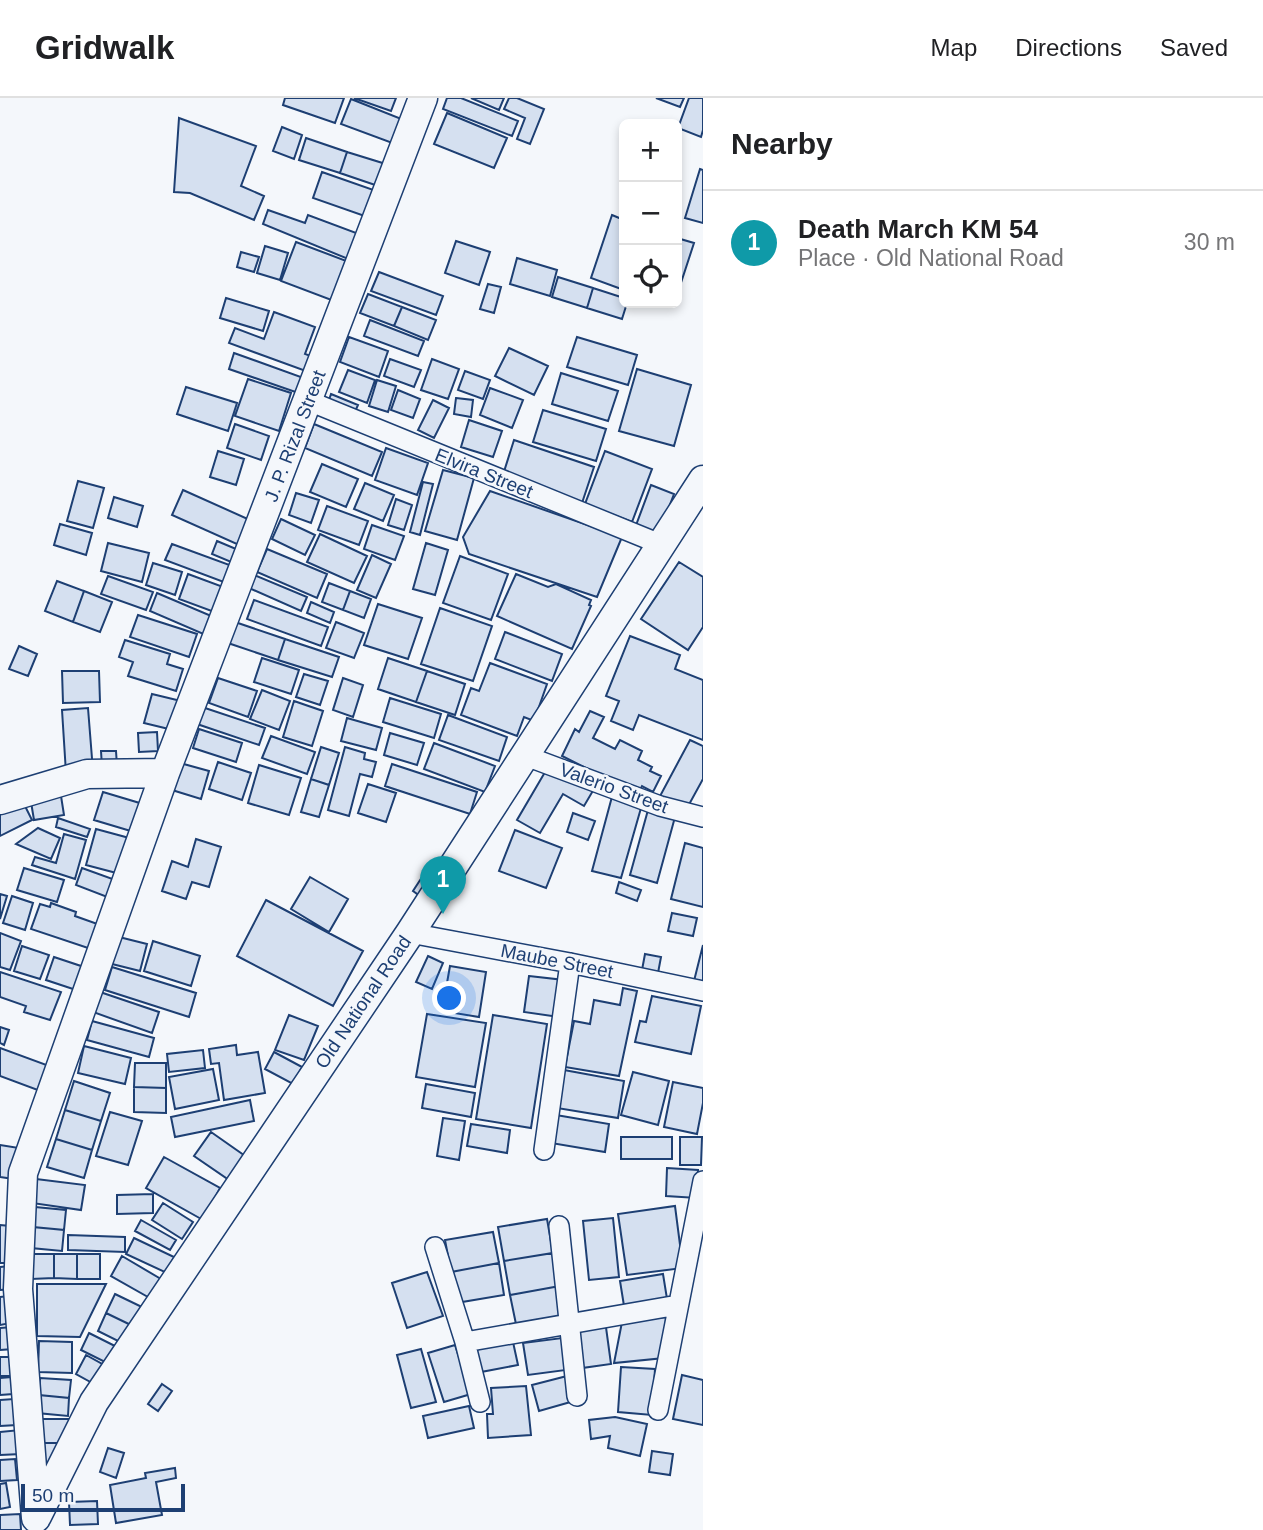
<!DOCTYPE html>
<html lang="en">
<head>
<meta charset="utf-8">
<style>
  :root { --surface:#fff; --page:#f2f2f2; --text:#202124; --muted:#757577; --line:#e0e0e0; --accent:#d93025 }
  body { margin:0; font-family:Helvetica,sans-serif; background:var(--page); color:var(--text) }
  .controls { position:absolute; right:21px; top:21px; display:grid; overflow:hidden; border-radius:10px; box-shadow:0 4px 10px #0003 }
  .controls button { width:63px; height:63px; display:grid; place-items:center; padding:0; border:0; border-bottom:2px solid var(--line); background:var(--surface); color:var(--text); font:35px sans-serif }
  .scale { position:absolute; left:21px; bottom:18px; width:164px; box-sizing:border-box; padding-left:7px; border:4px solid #1d3f73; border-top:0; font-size:19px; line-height:24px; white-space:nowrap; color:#1d3f73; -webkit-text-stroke:5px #f4f7fb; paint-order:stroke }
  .you { position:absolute; left:450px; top:901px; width:24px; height:24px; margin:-18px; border:5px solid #fff; border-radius:50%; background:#1a73e8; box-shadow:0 0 0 10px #1a73e833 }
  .badge { display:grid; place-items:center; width:46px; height:46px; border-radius:50%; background:var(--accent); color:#fff; font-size:23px; font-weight:700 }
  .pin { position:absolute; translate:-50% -58px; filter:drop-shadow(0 2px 4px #0008) }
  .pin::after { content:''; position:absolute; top:37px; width:24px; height:21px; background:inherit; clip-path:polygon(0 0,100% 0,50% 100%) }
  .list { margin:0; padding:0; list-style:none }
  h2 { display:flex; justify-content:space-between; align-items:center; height:91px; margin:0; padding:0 28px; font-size:30px }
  h2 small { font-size:23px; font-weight:400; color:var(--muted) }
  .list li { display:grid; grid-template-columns:46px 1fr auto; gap:21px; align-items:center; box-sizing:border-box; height:105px; padding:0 28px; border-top:2px solid var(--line) }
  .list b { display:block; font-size:26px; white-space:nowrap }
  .list p { margin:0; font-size:23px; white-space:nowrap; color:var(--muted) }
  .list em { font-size:23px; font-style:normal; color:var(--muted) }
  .icon { flex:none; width:38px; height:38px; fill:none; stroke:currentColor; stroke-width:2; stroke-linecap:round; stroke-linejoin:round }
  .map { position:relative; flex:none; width:703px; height:1432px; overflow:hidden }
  header { display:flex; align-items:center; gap:42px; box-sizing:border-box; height:98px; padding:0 35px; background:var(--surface); border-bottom:2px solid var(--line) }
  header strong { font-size:33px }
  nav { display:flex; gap:38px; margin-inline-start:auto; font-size:24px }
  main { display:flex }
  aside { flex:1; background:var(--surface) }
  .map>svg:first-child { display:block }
  .building { fill:#d5e0f0; stroke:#1d3f73; stroke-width:2 }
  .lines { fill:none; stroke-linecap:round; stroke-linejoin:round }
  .street-casing { stroke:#1d3f73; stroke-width:22 }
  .secondary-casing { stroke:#1d3f73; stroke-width:31 }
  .street { stroke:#f4f7fb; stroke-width:19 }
  .secondary { stroke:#f4f7fb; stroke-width:28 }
  .labels { text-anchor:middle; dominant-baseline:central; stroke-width:5; stroke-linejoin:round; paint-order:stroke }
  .street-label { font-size:19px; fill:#1d3f73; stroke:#f4f7fb }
</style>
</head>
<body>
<header>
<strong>Gridwalk</strong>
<nav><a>Map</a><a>Directions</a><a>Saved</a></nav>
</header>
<main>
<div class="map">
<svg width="703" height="1432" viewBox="0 0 703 1432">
  <rect width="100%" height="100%" fill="#f4f7fb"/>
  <path class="building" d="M285,0H344L335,25L283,7Z
    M354,0H396L391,13Z
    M447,0H461L518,23L512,38L443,11Z
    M471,0H504L499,12Z
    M509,0H517L544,11L530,46L517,41L525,20L504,11Z
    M656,0H684L680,9Z
    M689,0H703V32L701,39L678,30Z
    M351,1L404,22L395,46L341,26Z
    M447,15L507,40L494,70L434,46Z
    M179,20L256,48L241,88L264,98L254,122L190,95L174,94Z
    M282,29L302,37L294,61L273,53Z
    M306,40L347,54L340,75L299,62Z
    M347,54L389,67L381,89L340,75Z
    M700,71L703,72V125L685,120Z
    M322,74L385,96L376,122L313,100Z
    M268,112L305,125L308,117L367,139L358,165L263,126Z
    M612,117L624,122V192L591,180Z
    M677,140L694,145L677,197Z
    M456,143L490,154L479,187L445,175Z
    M296,144L349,164L334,203L281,183Z
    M265,148L288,155L280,182L257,175Z
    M241,154L259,159L254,174L237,169Z
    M517,160L557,172L550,198L510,186Z
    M379,174L443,198L436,217L371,193Z
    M558,179L593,190L587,210L552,199Z
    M488,186L501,189L494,215L480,211Z
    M593,190L624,200V205H627L622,221L587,210Z
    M368,196L402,209L394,228L360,215Z
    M226,200L269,213L263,233L220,220Z
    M402,209L436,222L428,242L394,228Z
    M274,214L315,229L305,256L319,261L314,276L229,245L235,230L264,241Z
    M370,222L424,243L418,258L364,238Z
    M349,239L388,253L379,279L340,264Z
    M577,239L637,257L628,287L567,269Z
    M509,250L548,268L534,297L495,278Z
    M234,255L312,283L307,298L229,271Z
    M390,261L421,272L414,289L384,278Z
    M432,261L459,271L448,301L421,292Z
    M637,271L691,287L674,348L619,333Z
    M348,272L375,282L367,305L339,294Z
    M465,273L490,282L483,301L458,292Z
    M561,275L618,293L608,323L552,306Z
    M248,281L291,295L279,333L235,318Z
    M377,282L396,288L388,314L369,308Z
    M186,289L237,305L228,333L177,316Z
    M490,290L523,302L512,330L480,317Z
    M398,292L420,301L413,320L391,312Z
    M331,296L358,307L353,318L327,308Z
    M456,300L473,302L471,319L454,316Z
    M433,302L449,310L434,340L418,332Z
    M543,312L606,331L596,363L533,344Z
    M469,322L502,333L493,359L461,349Z
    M235,326L269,338L261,362L227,350Z
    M314,326L382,354L372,378L305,350Z
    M514,342L594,369L581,408L502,380Z
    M386,350L428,365L417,397L375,382Z
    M218,353L244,361L236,387L210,379Z
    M605,353L652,371L632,424L585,406Z
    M322,366L358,381L346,409L310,394Z
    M443,372L474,380L457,442L425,433Z
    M78,383L104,390L93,430L67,423Z
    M423,384L433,386L420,437L410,434Z
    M365,385L394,397L383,423L354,411Z
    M651,387L674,396L658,438L635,430Z
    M183,392L250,422L239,447L172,417Z
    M490,393L622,439L597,499L469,456L463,439Z
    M296,395L319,402L311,425L289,417Z
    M114,399L143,408L137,429L108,420Z
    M396,401L412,407L404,432L388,427Z
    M327,408L368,423L359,447L318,432Z
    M281,421L315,437L305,457L272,441Z
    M60,426L92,435L86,457L54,447Z
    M372,427L404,438L395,462L364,451Z
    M320,436L367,458L354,485L307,464Z
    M217,443L248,456L243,469L212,456Z
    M108,445L149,455L142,484L101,473Z
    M426,445L448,452L435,497L413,491Z
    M172,446L235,469L229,486L165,462Z
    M267,451L327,476L317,500L257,474Z
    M372,457L391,466L376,500L357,492Z
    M460,458L508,476L491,522L443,505Z
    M679,464L703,479V529L688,552L641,521Z
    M153,465L182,474L175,497L146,487Z
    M188,476L226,490L217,515L179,501Z
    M516,476L548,489L556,486L591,502L589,507L591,508L572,551L497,518Z
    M254,477L307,499L301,513L249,490Z
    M108,478L153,494L146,512L101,496Z
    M57,483L84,493L73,524L45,513Z
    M329,485L350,493L343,512L322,504Z
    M84,493L112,504L100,534L73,524Z
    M350,493L371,501L364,520L343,512Z
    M157,495L216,520L208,538L150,513Z
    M254,502L328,529L321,548L247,521Z
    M311,504L334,514L330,525L307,515Z
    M378,506L422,520L408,561L364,547Z
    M440,510L492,528L473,583L421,566Z
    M138,517L197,536L189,559L130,539Z
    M232,523L285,541L278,562L225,544Z
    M336,524L364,535L354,560L326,550Z
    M505,534L562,556L552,583L495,561Z
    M630,538L680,557L675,571L703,582V642L639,617L633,632L611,623L619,603L606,598Z
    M285,541L339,559L332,579L278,562Z
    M125,542L170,556L167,566L183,571L176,593L128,578L133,564L119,559Z
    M19,548L37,556L28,578L9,571Z
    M262,560L299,572L291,596L254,584Z
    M388,560L427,573L416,604L378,591Z
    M490,565L547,586L534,623L524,619L517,638L461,617L471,590L479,593Z
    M62,573H99L100,604L63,605Z
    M427,573L465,586L455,617L416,604Z
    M304,576L328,583L320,607L296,599Z
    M218,580L257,593L248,619L209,605Z
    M343,580L363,587L353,619L333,612Z
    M262,592L290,603L279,632L250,621Z
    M152,596L181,603L173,632L144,625Z
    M390,600L441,616L434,640L383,624Z
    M294,603L323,613L312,648L283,639Z
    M202,609L265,630L259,647L197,626Z
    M88,610L93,673L66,675L62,612Z
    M590,613L604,619L593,640L615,651L620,642L642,653L638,662L652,669L650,673L661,678L653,694L642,688L638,696L562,658L575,631L579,634Z
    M448,617L507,639L499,663L439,642Z
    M347,620L382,630L376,652L341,643Z
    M199,631L242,645L236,664L193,650Z
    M157,634L158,653L139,654L138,635Z
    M390,635L424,645L417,667L384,657Z
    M271,638L315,654L307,676L262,660Z
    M690,642L703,648V681L686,712L659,700Z
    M434,645L495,668L485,694L424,671Z
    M321,649L339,655L329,687L311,681Z
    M345,649L365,655L364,661L376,664L372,679L360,676L349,718L328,712Z
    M101,653H116L117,668L102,669Z
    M218,664L251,675L242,702L209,691Z
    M180,665L209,673L201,701L172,692Z
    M392,666L477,694L470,716L385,688Z
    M259,667L301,680L289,717L248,705Z
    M548,669L594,691L584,708L563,696L540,735L517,722Z
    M311,681L329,687L319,719L301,714Z
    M368,686L396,695L386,724L358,715Z
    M103,694L143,706L134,734L94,722Z
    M613,695L643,703L621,780L592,773Z
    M61,698L64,717L34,722L31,704Z
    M23,704L32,722L0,738V715Z
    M648,712L675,719L657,785L630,777Z
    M573,715L595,723L588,742L567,734Z
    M58,720L90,731L87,739L56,729Z
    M38,730L60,740L51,761L16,746Z
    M96,731L133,741L124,777L86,767Z
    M515,732L562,750L546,790L499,773Z
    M64,736L86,742L75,781L32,767L35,759L56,765Z
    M196,741L221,749L209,789L192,784L186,801L162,793L172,763L188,769Z
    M685,745L703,750V809L671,801Z
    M24,770L64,782L57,804L17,792Z
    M82,770L121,784L115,802L76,787Z
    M424,776L432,781L420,798L413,793Z
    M310,779L348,801L329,834L291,811Z
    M619,784L641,792L637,803L616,795Z
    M0,796L7,798L0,821Z
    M12,798L33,805L25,832L3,825Z
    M266,802L363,853L333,908L237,858Z
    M51,805L76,814L75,818L106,829L97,853L31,831L40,806L50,809Z
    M672,815L697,820L693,838L668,833Z
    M0,835L21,843L10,872L0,869Z
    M119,839L147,846L140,873L112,866Z
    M153,843L200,858L191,888L144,873Z
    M703,847V885L694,883Z
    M22,848L49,857L40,881L14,873Z
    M645,856L661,859L658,875L642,872Z
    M428,858L443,865L432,891L416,884Z
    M54,859L87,870L79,893L46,882Z
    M450,868L486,874L479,919L442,913Z
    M112,869L196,895L189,919L105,892Z
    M0,874L61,894L50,922L24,914L26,908L0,899Z
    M529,878L564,882L559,919L524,914Z
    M623,890L637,893L619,978L565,969L574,923L590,926L594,902L620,907Z
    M100,894L159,914L152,935L93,914Z
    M652,898L701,908L691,956L635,944L640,923L646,924Z
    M427,916L486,925L475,989L416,979Z
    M289,917L318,928L304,962L275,952Z
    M493,917L547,926L531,1030L476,1021Z
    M92,923L154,940L149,959L87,942Z
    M0,929L9,932L4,947L0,945Z
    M236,947L237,957L258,954L265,995L224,1002L219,965L211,966L209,951Z
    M84,948L131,960L125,986L78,975Z
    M0,950L52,969L43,994L0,978Z
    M203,952L205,970L169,974L167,956Z
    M274,954L302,969L293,986L265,971Z
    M135,965H166V990L134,989Z
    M213,971L219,1002L175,1011L169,979Z
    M564,972L624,983L618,1020L557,1010Z
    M633,974L669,983L658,1027L621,1017Z
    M74,983L110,995L101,1023L65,1012Z
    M673,984L703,990V1005L697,1036L664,1029Z
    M426,986L475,995L471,1019L422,1010Z
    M134,989L166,990V1015L134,1014Z
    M250,1002L254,1023L175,1039L171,1019Z
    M65,1012L101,1023L92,1052L56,1041Z
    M110,1014L142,1023L128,1067L96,1058Z
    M556,1017L609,1026L605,1054L551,1045Z
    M443,1020L465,1023L459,1062L437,1058Z
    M471,1026L510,1032L507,1055L467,1048Z
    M211,1034L248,1060L232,1084L194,1058Z
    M621,1039H672V1061H621Z
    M680,1039H702L701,1067H680Z
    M56,1041L92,1052L84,1080L47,1069Z
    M0,1047L19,1050L14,1081L0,1079Z
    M164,1059L220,1090L203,1122L146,1090Z
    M667,1070L698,1072L697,1100L666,1098Z
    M36,1081L85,1087L81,1112L32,1105Z
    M153,1096V1115L117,1116V1097Z
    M163,1105L193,1124L182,1141L152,1122Z
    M675,1108L683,1170L627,1177L618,1116Z
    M35,1109L66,1112L64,1132L33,1129Z
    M613,1120L619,1179L589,1182L583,1123Z
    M547,1121L553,1155L504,1163L498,1129Z
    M141,1122L176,1142L170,1152L135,1133Z
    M0,1127L10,1128L9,1165H0Z
    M33,1129L64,1132L62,1153L31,1150Z
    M493,1134L499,1165L451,1174L445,1142Z
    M68,1137L125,1139V1154L68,1152Z
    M134,1140L174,1159L167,1175L126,1156Z
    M553,1155L560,1188L510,1197L504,1163Z
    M31,1156H54V1180L31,1181Z
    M54,1156H77V1181L54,1180Z
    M77,1156H100V1181H77Z
    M122,1158L166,1184L155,1203L111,1178Z
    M499,1165L504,1197L456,1205L451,1174Z
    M10,1168L13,1191L0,1192V1169Z
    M427,1174L443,1218L407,1230L392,1185Z
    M663,1176L668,1207L625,1214L620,1183Z
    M37,1186H106L80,1239L37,1238Z
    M560,1188L566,1222L517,1231L510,1197Z
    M115,1196L144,1210L135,1229L106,1215Z
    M8,1198L11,1225L0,1227V1199Z
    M106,1215L135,1229L126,1247L98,1233Z
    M666,1219L664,1260L614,1265L622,1224Z
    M605,1222L611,1266L582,1270L576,1226Z
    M12,1229L13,1251L0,1252V1230Z
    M89,1235L117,1249L109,1266L81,1252Z
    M562,1240L566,1272L528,1277L523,1245Z
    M39,1243L72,1244V1275L38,1274Z
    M513,1244L518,1267L481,1274L476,1251Z
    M455,1247L471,1296L444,1304L428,1255Z
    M421,1251L436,1304L411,1310L397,1257Z
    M86,1257L104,1267L94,1286L76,1276Z
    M0,1259H13V1278H0Z
    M621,1269L655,1271L652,1317L618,1314Z
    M682,1277L703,1282V1327L673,1321Z
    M567,1278L574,1303L539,1313L532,1287Z
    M12,1279L13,1296L0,1297V1280Z
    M40,1280L71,1282L69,1300L39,1297Z
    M162,1286L172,1293L158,1313L148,1306Z
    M526,1288L531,1337L488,1340L487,1316H493L491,1290Z
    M39,1297L69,1300L68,1318L37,1315Z
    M14,1301L17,1327L0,1328V1302Z
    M469,1308L474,1330L428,1340L423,1318Z
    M615,1319L647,1326L640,1358L608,1350L610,1338L591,1341L589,1322Z
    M37,1321H69V1345H37Z
    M20,1332L21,1356L0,1357V1334Z
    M37,1345H69L57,1367L38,1369Z
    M108,1350L124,1355L116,1380L100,1374Z
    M652,1353L673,1356L670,1377L649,1374Z
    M15,1361L17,1382L0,1383V1362Z
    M175,1370L176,1380L156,1384L162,1417L116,1425L110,1387L146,1380L145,1375Z
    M6,1385L10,1409L0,1411V1386Z
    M97,1403L98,1426L70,1427L69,1404Z
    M20,1416L21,1432H0V1417Z"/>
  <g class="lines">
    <defs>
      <path id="street" d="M309,303L660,446
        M526,658L660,708L703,719
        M410,835L570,865L703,893
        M544,1052L570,865
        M559,1128L577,1298
        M435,1149L465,1244L480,1304
        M465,1244L678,1207
        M658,1312L703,1083"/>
      <path id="secondary" d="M0,702L87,676L165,675
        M37,1418L94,1304L410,835L703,382
        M36,1420L18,1191L23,1075L165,675L423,0"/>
    </defs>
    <use href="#street" class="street-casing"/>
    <use href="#secondary" class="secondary-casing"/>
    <use href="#street" class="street"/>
    <use href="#secondary" class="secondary"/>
  </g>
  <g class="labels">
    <g class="street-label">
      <text transform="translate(295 338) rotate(-69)">J. P. Rizal Street</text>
      <text transform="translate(484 375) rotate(22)">Elvira Street</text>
      <text transform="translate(614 690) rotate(20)">Valerio Street</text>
      <text transform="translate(557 863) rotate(11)">Maube Street</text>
      <text transform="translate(363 904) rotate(-56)">Old National Road</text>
    </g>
  </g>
</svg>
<div class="controls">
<button>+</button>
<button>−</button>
<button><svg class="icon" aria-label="locate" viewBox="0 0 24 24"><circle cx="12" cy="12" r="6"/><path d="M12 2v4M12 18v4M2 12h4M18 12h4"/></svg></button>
</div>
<div class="scale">50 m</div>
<div class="you"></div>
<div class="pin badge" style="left:443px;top:816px;background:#0f9aa8">1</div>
</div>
<aside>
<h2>Nearby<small></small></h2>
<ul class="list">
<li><span class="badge" style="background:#0f9aa8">1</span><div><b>Death March KM 54</b><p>Place · Old National Road</p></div><em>30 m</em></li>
</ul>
</aside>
</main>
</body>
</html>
